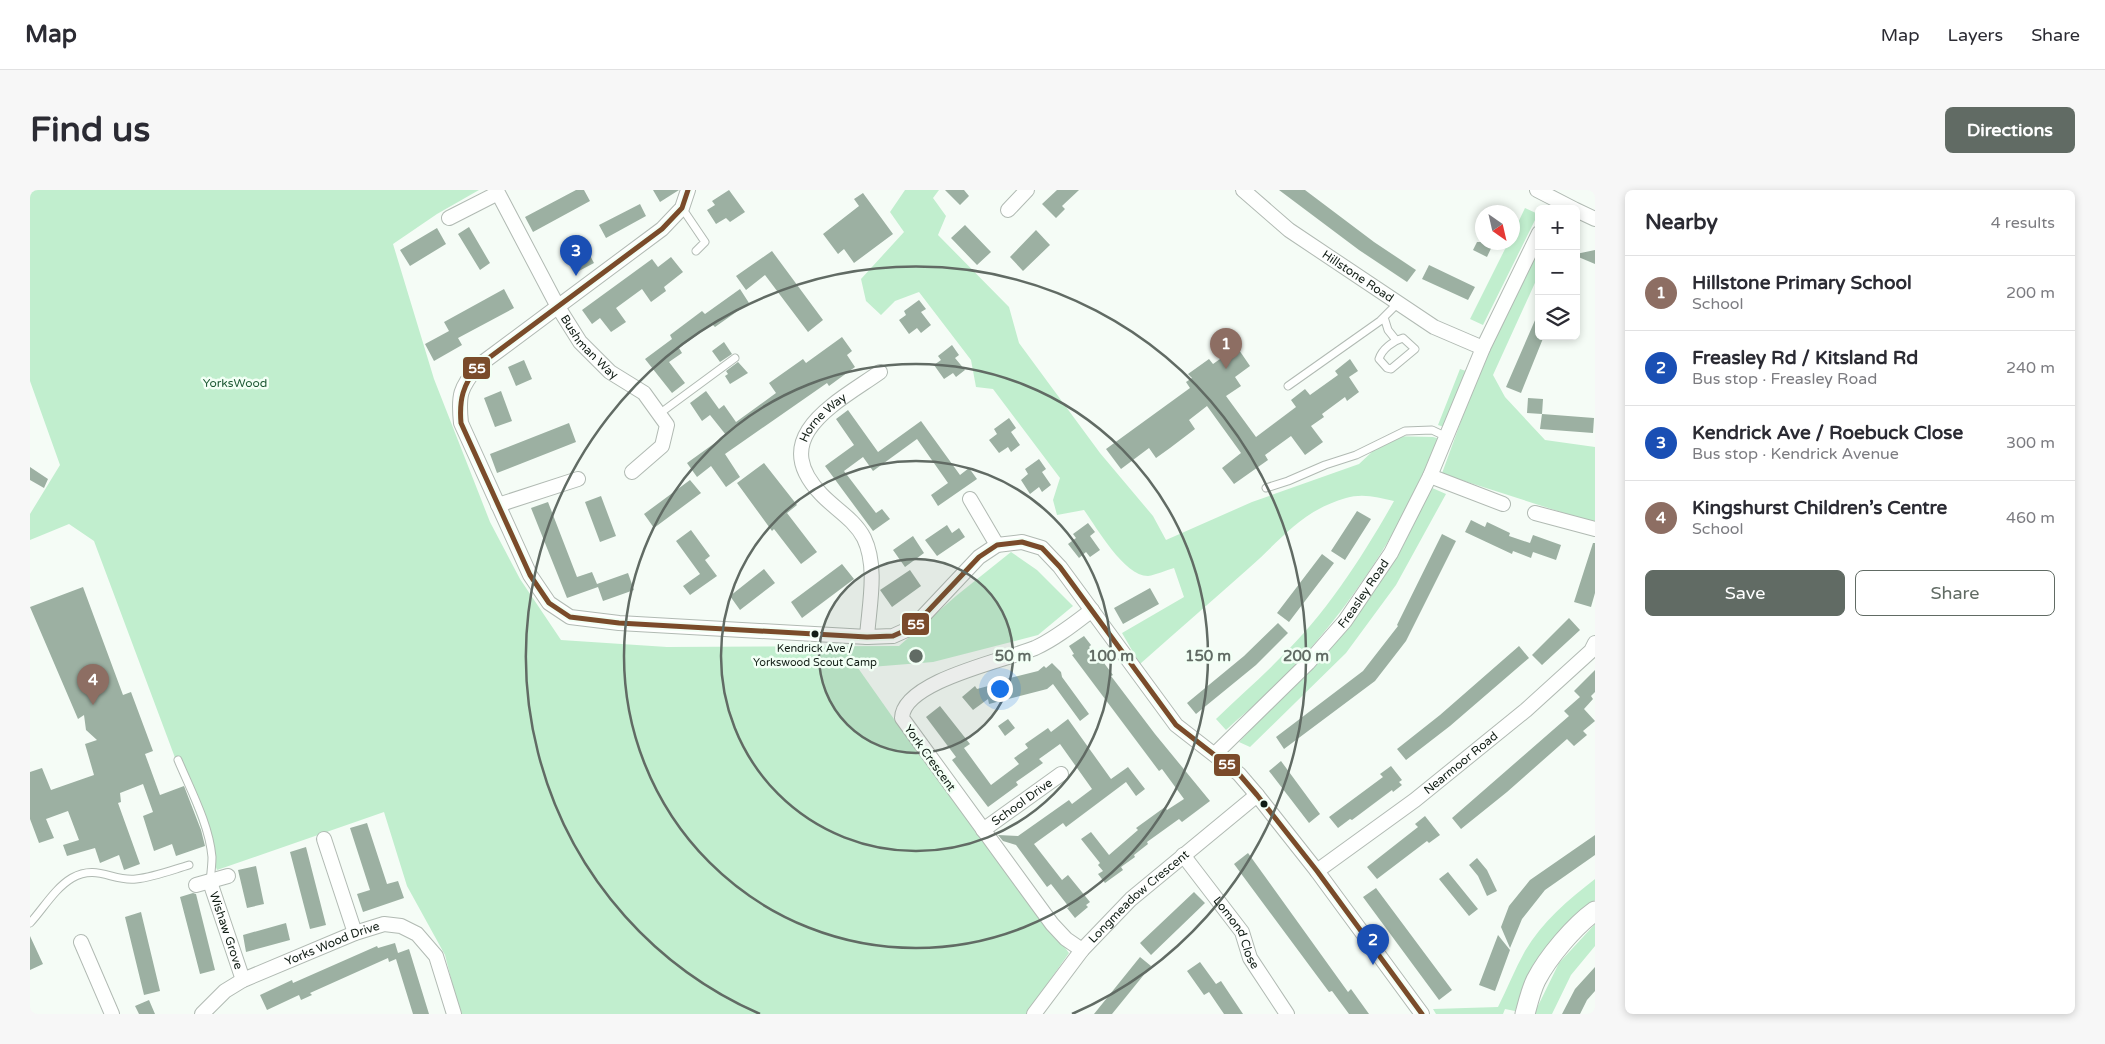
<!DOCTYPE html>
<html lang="en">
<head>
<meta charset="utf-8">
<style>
  :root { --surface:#fff; --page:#f7f7f7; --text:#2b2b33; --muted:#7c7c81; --line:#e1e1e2; --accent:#616b64 }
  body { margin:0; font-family:"Varela Round",sans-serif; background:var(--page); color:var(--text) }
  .controls { position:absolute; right:15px; top:15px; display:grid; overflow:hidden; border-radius:8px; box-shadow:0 2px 8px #0003 }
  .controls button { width:45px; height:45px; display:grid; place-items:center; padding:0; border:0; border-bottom:1px solid var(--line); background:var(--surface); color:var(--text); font:25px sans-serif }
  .compass { position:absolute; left:1445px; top:15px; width:45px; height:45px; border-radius:50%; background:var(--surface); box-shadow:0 2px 8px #0003; rotate:146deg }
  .you { position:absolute; left:969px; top:498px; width:18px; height:18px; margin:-12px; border:4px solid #fff; border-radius:50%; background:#1a73e8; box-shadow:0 0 0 8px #1a73e833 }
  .badge { display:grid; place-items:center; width:32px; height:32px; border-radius:50%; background:var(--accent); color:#fff; font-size:16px; font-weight:700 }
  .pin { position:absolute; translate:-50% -41px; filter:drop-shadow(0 1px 2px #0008) }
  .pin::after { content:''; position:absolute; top:26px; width:18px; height:15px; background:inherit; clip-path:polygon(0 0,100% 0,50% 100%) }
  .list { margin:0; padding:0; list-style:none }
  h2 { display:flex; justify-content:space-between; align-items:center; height:65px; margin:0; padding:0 20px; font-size:21px }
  h2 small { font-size:16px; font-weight:400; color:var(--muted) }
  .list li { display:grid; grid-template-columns:32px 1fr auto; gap:15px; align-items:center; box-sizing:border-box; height:75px; padding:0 20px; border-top:1px solid var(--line) }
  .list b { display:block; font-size:19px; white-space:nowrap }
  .list p { margin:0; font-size:16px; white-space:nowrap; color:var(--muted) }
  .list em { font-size:16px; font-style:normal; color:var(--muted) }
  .actions { display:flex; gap:10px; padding:15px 20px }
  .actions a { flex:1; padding:11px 0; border:1px solid var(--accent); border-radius:8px; text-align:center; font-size:18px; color:var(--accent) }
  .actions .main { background:var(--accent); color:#fff }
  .icon { flex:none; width:28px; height:28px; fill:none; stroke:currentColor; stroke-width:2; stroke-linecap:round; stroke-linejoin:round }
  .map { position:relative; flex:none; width:1565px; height:824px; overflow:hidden; border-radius:8px }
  header { display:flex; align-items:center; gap:30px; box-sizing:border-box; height:70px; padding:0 25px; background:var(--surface); border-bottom:1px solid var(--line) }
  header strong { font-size:24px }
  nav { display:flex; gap:28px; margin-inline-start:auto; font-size:18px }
  .intro { display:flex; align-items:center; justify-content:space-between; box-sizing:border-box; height:120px; padding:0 30px }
  h1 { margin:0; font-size:35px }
  .button { padding:12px 22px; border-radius:8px; background:var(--accent); color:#fff; font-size:18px; font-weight:700 }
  main { display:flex; gap:30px; padding:0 30px }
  aside { flex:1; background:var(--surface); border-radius:8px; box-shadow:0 2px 8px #0003 }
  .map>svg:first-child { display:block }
  .green { fill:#c1eece }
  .building { fill:#9cb0a2 }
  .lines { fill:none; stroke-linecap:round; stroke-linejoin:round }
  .lane-casing { stroke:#b1bab3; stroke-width:9 }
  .street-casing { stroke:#b1bab3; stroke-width:16 }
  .secondary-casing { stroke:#b1bab3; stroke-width:21 }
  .lane { stroke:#fefffe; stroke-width:7 }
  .street { stroke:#fefffe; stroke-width:14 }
  .secondary { stroke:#fefffe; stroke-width:19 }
  .bus-1-casing { stroke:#f2fff5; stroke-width:9 }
  .bus-1 { stroke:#7a4b2a; stroke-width:5 }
  .ring { fill:none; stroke:#616b64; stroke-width:2.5 }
  .bus-dot { fill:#111d15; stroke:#f2fff5; stroke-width:2 }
  .labels { text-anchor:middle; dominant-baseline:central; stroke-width:5; stroke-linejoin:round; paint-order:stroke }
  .bus-label { font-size:11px; fill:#111d15; stroke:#f2fff5 }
  .street-label { font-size:12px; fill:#111d15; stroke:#f2fff5 }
  .park-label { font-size:12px; fill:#1b5732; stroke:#f2fff5 }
  .centre { fill:#616b64; stroke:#f2fff5; stroke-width:2.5 }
  .ring-label { font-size:15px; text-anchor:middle; font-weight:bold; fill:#616b64; stroke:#f2fff5; stroke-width:5; stroke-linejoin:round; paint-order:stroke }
  .line-badge { stroke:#f2fff5; stroke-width:2 }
  .badge-label { font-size:14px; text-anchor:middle; font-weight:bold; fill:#fff }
</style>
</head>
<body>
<header>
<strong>Map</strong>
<nav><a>Map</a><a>Layers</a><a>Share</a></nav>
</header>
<div class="intro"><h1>Find us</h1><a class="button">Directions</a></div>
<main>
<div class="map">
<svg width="1565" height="824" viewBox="0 0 1565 824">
  <rect width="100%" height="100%" fill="#f5fcf6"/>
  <path class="green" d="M0,0H449L407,24L363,54L404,189L460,332L490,389L531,450L637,457L869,456L926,406L981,362L1007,380L1043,416L1008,445L903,472L828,478L878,549L1039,763L996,824H430L415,765L377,696L354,622L187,680L64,351L39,334L0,350V324L30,275L0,191Z
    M875,0H909L903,8L916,26L908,45L979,117L989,153L1070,263L1123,326L1136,350L1222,312L1329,274L1359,246L1403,247L1410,249C1402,270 1392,290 1381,311C1345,379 1299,443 1244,497C1229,512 1212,525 1196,540L1186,529C1207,508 1230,489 1250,468C1296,424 1333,366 1364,311C1348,307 1332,303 1316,308C1271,321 1252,349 1219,378C1183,410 1146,442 1110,474L1092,443L1154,407L1144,378C1136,380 1126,385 1118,386C1094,386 1067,338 1054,320L1027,325L1023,310L1030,288L963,199L946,197L941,170L889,102L865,111L851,125L836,111L831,89L874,42L860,22Z
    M1495,18L1508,24L1453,135L1440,129L1478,53L1482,52L1483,43Z
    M1509,52V84L1463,185L1475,207L1515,250L1565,257V333L1431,290L1411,286L1453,171Z
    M1430,179L1439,182L1417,238L1408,235Z
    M1400,297L1416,304L1366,395L1316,463L1220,557L1209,552L1262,496Z
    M1565,689V710C1524,739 1503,775 1485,821L1475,819L1473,824H1406L1403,819L1468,817C1477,799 1485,779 1495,761C1512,732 1538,710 1565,689Z
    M1565,734V756L1541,785L1522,824H1504L1529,773Z"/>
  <path class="building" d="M546,0H554L560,11L503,42L495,27Z
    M623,0H649L630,12Z
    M699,0L715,22L700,32L696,28L686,34L677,20L685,15L682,11Z
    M915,0H934L939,6L930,15Z
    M1027,0H1049L1032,16L1035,19L1026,28L1012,14Z
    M1249,0H1275L1344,52L1386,80L1377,92L1329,60Z
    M833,3L863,44L824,73L814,59L808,64L793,44L829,16L824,9Z
    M610,14L616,26L576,48L569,35Z
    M935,35L961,62L947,75L921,48Z
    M439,37L460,73L450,80L428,44Z
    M407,38L416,54L380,76L370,60Z
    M1006,40L1020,55L993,81L980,67Z
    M549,45L564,73L547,82L532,54Z
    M1447,52H1464L1457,67L1443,60Z
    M1565,60V74L1546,66V64Z
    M742,61L793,130L778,142L735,85L716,100L706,86Z
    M641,67L653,82L634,97L636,101L621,112L612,99L586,118L596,132L581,142L570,128L562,134L552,120L622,69L628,77Z
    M1399,75L1445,97L1438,110L1392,89Z
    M474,99L484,118L428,148L432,155L404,171L395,154L419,141L414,132Z
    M710,99L719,113L685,137L682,134L649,158L652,163L639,172L655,193L642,203L615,169L642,149L640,145L672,121L675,124Z
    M889,110L896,119L891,122L901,135L891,143L887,138L879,144L869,130L876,125L874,121Z
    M1509,121V146H1514L1491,203L1476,197Z
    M812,147L822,161L817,165L825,177L799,196L797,193L695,264L710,287L696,297L681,276L667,287L657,273L696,245L680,225L672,231L660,213L676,201L689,219L694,215L706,232L746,203L739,193L773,169L776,173Z
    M694,152L702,164L690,172L682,161Z
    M922,155L929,165L925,168L935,180L926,187L923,183L914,189L904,175L911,170L908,166Z
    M1207,157L1220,176L1205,187L1211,196L1196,206L1226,247L1266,217L1261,210L1275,199L1280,205L1308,185L1305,181L1320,169L1328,181L1319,187L1329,202L1317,211L1315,207L1292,224L1294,227L1281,236L1293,252L1275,265L1261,246L1235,265L1238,270L1204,294L1192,278L1211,263L1177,216L1159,230L1165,239L1140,258L1126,268L1119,258L1091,279L1076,259L1160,198L1156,192L1162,188L1158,184L1179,169L1183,174Z
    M494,170L502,189L486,196L478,177Z
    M708,172L718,183L700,194L695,186L698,184L696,181Z
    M471,201L482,231L465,237L454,208Z
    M1498,208L1513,209L1512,224L1497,223Z
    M818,220L848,262L891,231L930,285L939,278L947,289L908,316L901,305L918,293L887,249L843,281L833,267L814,281L846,323L852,319L860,329L843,341L795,276L824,255L806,229Z
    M1512,224L1564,228L1563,243L1510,239Z
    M979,228L986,238L981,242L990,255L981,262L978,257L969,263L959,250L967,244L964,239Z
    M539,233L546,252L467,283L460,264Z
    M1009,269L1016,279L1012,282L1021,295L1012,302L1009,297L1000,304L991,290L998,284L995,279Z
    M734,273L767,315L757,323L787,362L771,374L744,339L742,341L707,293Z
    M0,277L18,289L14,298L0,290Z
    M660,290L671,303L624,338L614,324Z
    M571,306L586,346L570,352L555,312Z
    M518,312L547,387L562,382L567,394L598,383L604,400L573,411L568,397L537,408L501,318Z
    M1327,321L1341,329L1315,370L1301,361Z
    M1441,330L1455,337L1457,332L1480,343L1479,346L1500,353L1503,345L1531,355L1526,370L1503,362L1501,368L1483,361L1482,364L1435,342Z
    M1058,333L1065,342L1060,346L1070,360L1060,367L1056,362L1049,368L1038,354L1046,348L1043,344Z
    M917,335L922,343L929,338L935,347L907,366L895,350Z
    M661,340L680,366L675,370L687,386L660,405L653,396L670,384L646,351Z
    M1412,344L1426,351L1376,451L1345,491L1254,559L1246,547L1333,481L1368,436L1367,435Z
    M883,346L894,363L875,377L863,360Z
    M1563,353H1565V403L1561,417L1544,412Z
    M1292,364L1304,373L1259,432L1247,423Z
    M812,374L824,389L772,428L761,412Z
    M734,379L745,393L710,420L700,406Z
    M880,380L891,396L862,417L850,400Z
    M53,397L93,505L101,502L123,561L115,564L130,605L154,596L171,640L175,656L146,666L142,654L124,661L113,626L123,622L113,594L90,603L91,612L88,613L110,674L94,680L89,665L70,673L65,658L37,666L33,655L49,650L38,621L16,629L24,648L9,653L0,629V582L12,578L21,600L64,585L55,554L67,550L56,540L54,525L48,529L0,417Z
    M1120,398L1129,414L1093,434L1084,418Z
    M1539,428L1550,440L1512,475L1502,465Z
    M1248,433L1258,443L1226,475L1166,524L1157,513L1214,466Z
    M1054,446L1061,455L1059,457L1073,474L1074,473L1083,485L1081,486L1125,544L1180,611L1152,632L1149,629L1117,652L1118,654L1104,665L1105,667L1091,677L1093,680L1075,693L1068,684L1073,681L1068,675L1070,673L1051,649L1061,642L1079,665L1108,640L1106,638L1135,617L1137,620L1154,609L1132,579L1129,581L1042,465L1044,464L1039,456Z
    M1489,456L1499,468L1420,536L1376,570L1367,559L1410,525Z
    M1022,473L1031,482L1032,487L1059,524L1050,531L1023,494L1017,499L959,514L958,509L943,520L932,507L945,496L947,499L973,492L972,490L1008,481L1014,476L1016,478Z
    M1565,480V502L1561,506L1563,509L1554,519L1565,531L1553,541L1557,545L1544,556L1537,549L1477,602L1431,639L1422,628L1539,526L1534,521L1550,507L1544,501Z
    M910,516L940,554L934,558L961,595L989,574L984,568L998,558L995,554L1018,538L1021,542L1038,529L1081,589L1098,577L1115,599L1106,606L1096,592L1036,637L1033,633L1004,654L1032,690L1038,685L1060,712L1056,715L1058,717L1045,728L1037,718L1039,717L1021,694L1017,697L986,655L973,651L968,645L988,646L1039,610L1042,614L1062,599L1030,554L1009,569L1013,573L986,592L988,595L958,617L922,570L926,567L896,527Z
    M978,529L985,538L975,546L968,536Z
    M1251,571L1290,624L1279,633L1239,581Z
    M1361,576L1372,590L1369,592L1372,595L1363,602L1362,600L1322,630L1320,629L1308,638L1299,627L1353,587L1350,584Z
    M1395,626L1410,645L1399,653L1397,651L1347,689L1337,677L1388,637L1385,634Z
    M337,633L357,694L368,691L374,708L333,722L327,704L340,700L320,638Z
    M1565,645V665L1515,700L1492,729L1480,758L1471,737L1479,716L1500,690Z
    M276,657L296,735L280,739L260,662Z
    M1218,663L1318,802L1321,799L1339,824H1319L1302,801L1299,802L1204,674Z
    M1447,668L1457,680L1467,701L1457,706L1448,686L1439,675Z
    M226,676L234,714L217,718L208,680Z
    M1418,682L1448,719L1439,726L1409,689Z
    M1346,698L1422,800L1409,810L1333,707Z
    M1164,702L1175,713L1121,765L1110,753Z
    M163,703L166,704L185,780L170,784L150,707Z
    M111,722L130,801L114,805L95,727Z
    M256,733L260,750L216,762L213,745Z
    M1468,745L1480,760L1465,801L1449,795Z
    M0,746L13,774L0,780Z
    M365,753L368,763L379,759L399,824H383L366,769L359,772L358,768L280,803L282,805L271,810L269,805L237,820L230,805L262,790L263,793L347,756L348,758Z
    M1110,767L1121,776L1082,824H1064Z
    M1170,772L1186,794L1191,791L1213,824H1194L1179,802L1174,805L1157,781Z
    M1565,777V801L1557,810L1550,824H1532L1545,799Z
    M119,810L125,824H109L105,816Z"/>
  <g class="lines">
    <defs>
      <path id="lane" d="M652,18L675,52L666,61
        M1354,127L1358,140L1366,150
        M1373,148L1385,159L1361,179L1357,178L1349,169C1352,159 1363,151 1373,148Z
        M1258,196L1350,131L1368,113
        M629,224L705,168
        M1236,298L1258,291L1295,275L1326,265L1375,241L1402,240L1417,247
        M148,570C161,601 179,634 182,667C182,675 181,683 180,691
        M0,733C13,719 25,698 42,688C67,674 83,692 106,689C124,687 142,680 159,675"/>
      <g id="street">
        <path d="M658,0L652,18L632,39L448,176C430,198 428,205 431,233L500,385L519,413L540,427L589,433L837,447L863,446L883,437L949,367L967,355L992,352L1012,358L1030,377L1146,535L1209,584L1227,605L1287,681L1392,824"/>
        <path id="s1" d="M1213,0L1259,40L1404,137L1453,158"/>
        <path d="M1507,0L1544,19"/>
        <path d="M978,20L997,0"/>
        <path d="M1546,20L1565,29"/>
        <path id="s2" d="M419,28L468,3L528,117L550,152L580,182L614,203L637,235L632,256L602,282"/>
        <path d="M1400,286L1473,314"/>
        <path d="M940,309L967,355"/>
        <path d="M468,315L548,289"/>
        <path d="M1505,323L1565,339"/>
        <path id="s3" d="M837,447C839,416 848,377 834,348C824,329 805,319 791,304C736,246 808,212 850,182"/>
        <path id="s4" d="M1185,564L1278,473L1315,431L1361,363L1400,286L1453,158L1509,43"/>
        <path id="s5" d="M953,640L1031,584"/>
        <path d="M294,649L325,743"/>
        <path id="s6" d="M1153,665L1212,742L1220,768L1257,824"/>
        <path id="s7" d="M1287,681L1385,610L1496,520L1561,461L1565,453"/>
        <path id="s8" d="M180,692L213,790"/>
        <path d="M166,695L198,686"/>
        <path d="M51,752L82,824"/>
        <path d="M1052,760L1036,749L1022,734L872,528C873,491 976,470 1005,458C1025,449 1045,433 1062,420"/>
        <path id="s9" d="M172,824L195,801L213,790L325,743L354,734L371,736L387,744L406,766L424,824"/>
        <path id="s10" d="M1004,824L1052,760L1101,709L1227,605"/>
      </g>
      <path id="secondary" d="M1495,824C1498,813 1501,800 1506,790C1518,767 1544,736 1565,721"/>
    </defs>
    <use href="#lane" class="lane-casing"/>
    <use href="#street" class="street-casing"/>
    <use href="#secondary" class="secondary-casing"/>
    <use href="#lane" class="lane"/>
    <use href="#street" class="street"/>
    <use href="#secondary" class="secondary"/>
    <defs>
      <path id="bus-1" d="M658,0L652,18L632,39L448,176C433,195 429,209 431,233L500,385L519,413L540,427L589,433L837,447L863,446L883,437L949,367L967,355L992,352L1012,358L1030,377L1146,535L1209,584L1227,605L1287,681L1392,824"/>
    </defs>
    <use href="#bus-1" class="bus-1-casing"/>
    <use href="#bus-1" class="bus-1"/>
  </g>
  <circle cx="886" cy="466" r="97" fill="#616b64" fill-opacity=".12"/>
  <g class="ring">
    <circle cx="886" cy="466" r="97"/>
    <circle cx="886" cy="466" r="195"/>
    <circle cx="886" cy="466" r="292"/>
    <path d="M730 824A390 390 0 1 1 1042 824"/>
  </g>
  <g class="bus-dot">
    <circle cx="785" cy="444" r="4.5"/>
    <circle cx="1234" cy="614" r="4.5"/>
  </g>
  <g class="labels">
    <g class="bus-label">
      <text x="785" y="458">Kendrick Ave /<tspan x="785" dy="14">Yorkswood Scout Camp</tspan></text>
    </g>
    <g class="street-label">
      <text stroke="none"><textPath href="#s1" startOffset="144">Hillstone Road</textPath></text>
      <text stroke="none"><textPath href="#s2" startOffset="235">Bushman Way</textPath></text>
      <text stroke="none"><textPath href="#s3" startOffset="252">Horne Way</textPath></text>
      <text stroke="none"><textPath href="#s4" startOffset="219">Freasley Road</textPath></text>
      <text transform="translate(900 568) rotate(54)">York Crescent</text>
      <text stroke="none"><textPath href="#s7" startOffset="180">Nearmoor Road</textPath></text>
      <text stroke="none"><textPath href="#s5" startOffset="48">School Drive</textPath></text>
      <text stroke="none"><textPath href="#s10" startOffset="158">Longmeadow Crescent</textPath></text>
      <text stroke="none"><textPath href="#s8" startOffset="51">Wishaw Grove</textPath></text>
      <text stroke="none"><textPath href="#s6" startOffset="95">Lomond Close</textPath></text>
      <text stroke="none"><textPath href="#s9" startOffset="150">Yorks Wood Drive</textPath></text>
    </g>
    <g class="park-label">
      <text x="205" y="193">YorksWood</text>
    </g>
  </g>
  <circle cx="886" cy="466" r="8" class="centre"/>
  <g class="ring-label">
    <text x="983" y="471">50 m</text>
    <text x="1081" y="471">100 m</text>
    <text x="1178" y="471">150 m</text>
    <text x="1276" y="471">200 m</text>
  </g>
  <g class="line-badge">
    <rect x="432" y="166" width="29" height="24" rx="5" fill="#7a4b2a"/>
    <rect x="871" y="422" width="29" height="24" rx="5" fill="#7a4b2a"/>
    <rect x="1183" y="563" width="28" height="24" rx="5" fill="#7a4b2a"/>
  </g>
  <g class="badge-label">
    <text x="447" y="183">55</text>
    <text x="886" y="439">55</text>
    <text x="1197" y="579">55</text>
  </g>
</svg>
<div class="controls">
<button>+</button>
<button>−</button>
<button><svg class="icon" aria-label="layers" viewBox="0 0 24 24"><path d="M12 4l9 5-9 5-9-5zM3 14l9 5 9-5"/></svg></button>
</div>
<svg class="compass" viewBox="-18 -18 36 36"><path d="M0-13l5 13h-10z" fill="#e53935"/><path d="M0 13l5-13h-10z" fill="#7c7c81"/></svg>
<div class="you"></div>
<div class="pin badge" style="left:1196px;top:179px;background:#8d6e63">1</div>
<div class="pin badge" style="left:1343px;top:775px;background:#1a4fb4">2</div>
<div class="pin badge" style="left:546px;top:86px;background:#1a4fb4">3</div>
<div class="pin badge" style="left:63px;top:515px;background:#8d6e63">4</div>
</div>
<aside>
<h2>Nearby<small>4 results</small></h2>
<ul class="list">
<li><span class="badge" style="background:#8d6e63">1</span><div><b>Hillstone Primary School</b><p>School</p></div><em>200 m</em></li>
<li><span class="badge" style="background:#1a4fb4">2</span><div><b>Freasley Rd / Kitsland Rd</b><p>Bus stop · Freasley Road</p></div><em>240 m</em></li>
<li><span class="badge" style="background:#1a4fb4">3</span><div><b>Kendrick Ave / Roebuck Close</b><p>Bus stop · Kendrick Avenue</p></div><em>300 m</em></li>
<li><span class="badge" style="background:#8d6e63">4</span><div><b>Kingshurst Children’s Centre</b><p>School</p></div><em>460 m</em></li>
</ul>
<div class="actions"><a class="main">Save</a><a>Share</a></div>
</aside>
</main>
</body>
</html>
